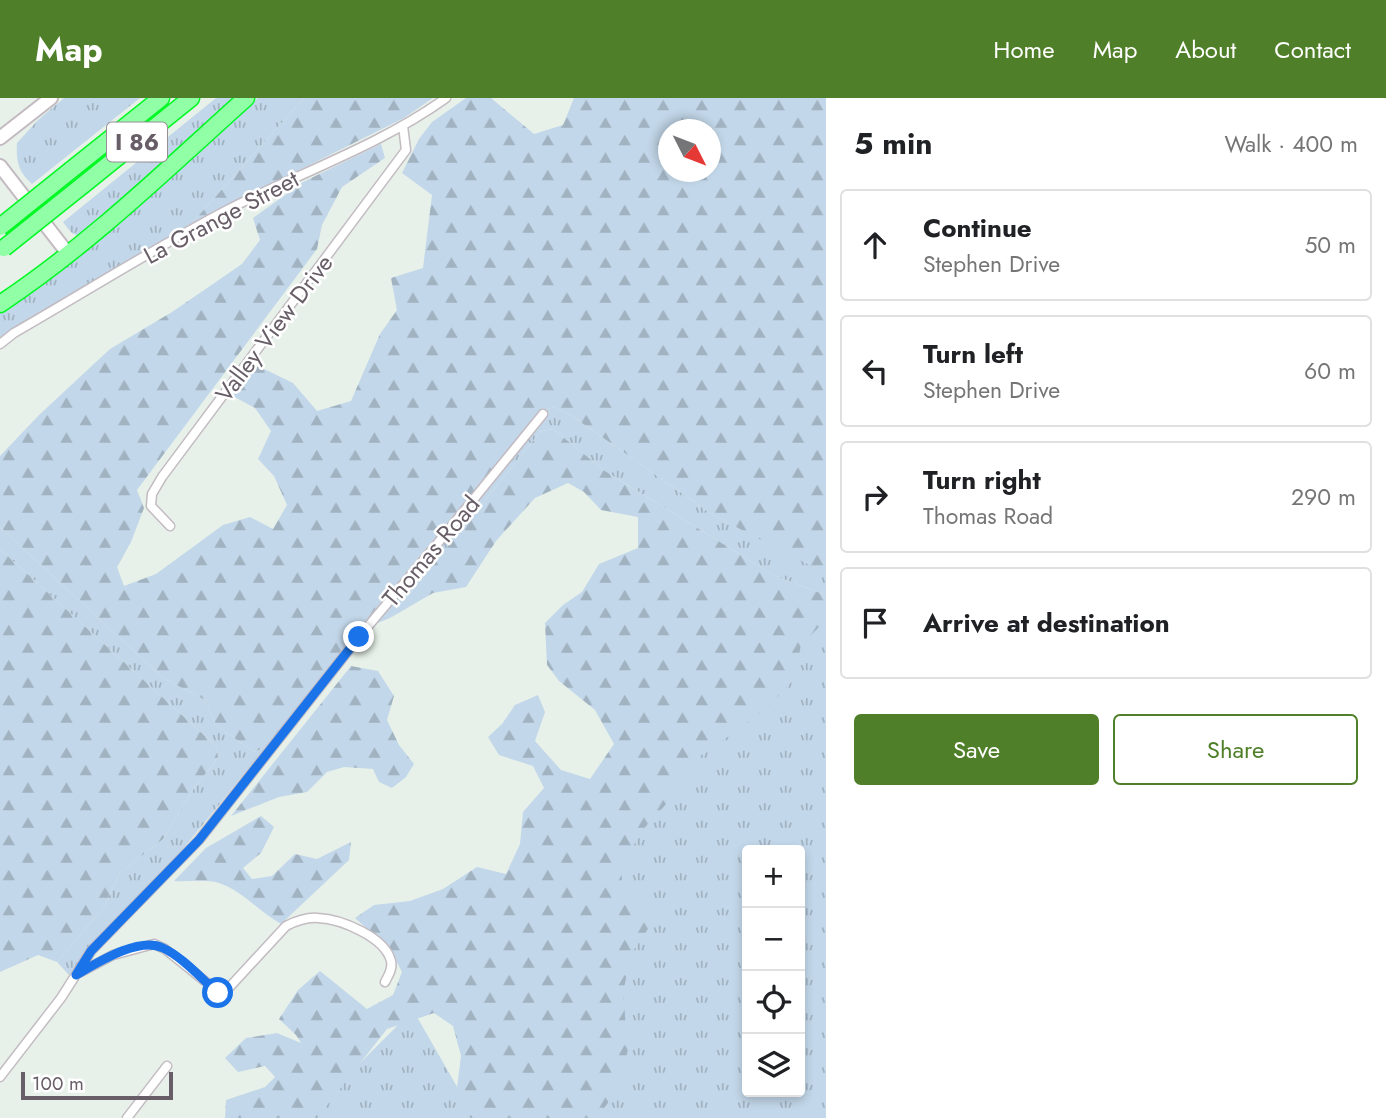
<!DOCTYPE html>
<html lang="en">
<head>
<meta charset="utf-8">
<style>
  :root { --surface:#fff; --page:#f6f6f6; --text:#202124; --muted:#757577; --line:#e0e0e0; --accent:#4f7f28 }
  body { margin:0; font-family:Jost,sans-serif; background:var(--page); color:var(--text) }
  .controls { position:absolute; right:21px; bottom:21px; display:grid; overflow:hidden; border-radius:7px; box-shadow:0 4px 10px #0003 }
  .controls button { width:63px; height:63px; display:grid; place-items:center; padding:0; border:0; border-bottom:2px solid var(--line); background:var(--surface); color:var(--text); font:35px sans-serif }
  .compass { position:absolute; left:658px; top:21px; width:63px; height:63px; border-radius:50%; background:var(--surface); box-shadow:0 4px 10px #0003; rotate:132deg }
  .scale { position:absolute; left:21px; bottom:18px; width:152px; box-sizing:border-box; padding-left:7px; border:4px solid #685e67; border-top:0; font-size:19px; line-height:24px; white-space:nowrap; color:#685e67; -webkit-text-stroke:5px #fff; paint-order:stroke }
  .stop { position:absolute; width:21px; height:21px; margin:-16px; border:5px solid #1a73e8; border-radius:50%; background:#fff }
  .stop.end { background:#1a73e8; border-color:#fff; box-shadow:0 2px 7px #0008 }
  .list { margin:0; padding:0; list-style:none }
  h2 { display:flex; justify-content:space-between; align-items:center; height:91px; margin:0; padding:0 28px; font-size:30px }
  h2 small { font-size:23px; font-weight:400; color:var(--muted) }
  .list li { display:grid; grid-template-columns:46px 1fr auto; gap:21px; align-items:center; box-sizing:border-box; height:112px; margin:0 14px 14px; padding:0 14px; border:2px solid var(--line); border-radius:7px }
  .list b { display:block; font-size:26px; white-space:nowrap }
  .list p { margin:0; font-size:23px; white-space:nowrap; color:var(--muted) }
  .list em { font-size:23px; font-style:normal; color:var(--muted) }
  .actions { display:flex; gap:14px; padding:21px 28px }
  .actions a { flex:1; padding:16px 0; border:2px solid var(--accent); border-radius:7px; text-align:center; font-size:24px; color:var(--accent) }
  .actions .main { background:var(--accent); color:#fff }
  .icon { flex:none; width:38px; height:38px; fill:none; stroke:currentColor; stroke-width:2; stroke-linecap:round; stroke-linejoin:round }
  .map { position:relative; flex:none; width:826px; height:1020px; overflow:hidden }
  header { display:flex; align-items:center; gap:42px; box-sizing:border-box; height:98px; padding:0 35px; background:var(--accent); color:#fff }
  header strong { font-size:33px }
  nav { display:flex; gap:38px; margin-inline-start:auto; font-size:24px }
  main { display:flex }
  aside { flex:1; background:var(--surface) }
  .map>svg:first-child { display:block }
  .grass { fill:url(#grass-tufts); fill-rule:evenodd }
  .forest { fill:url(#forest-firs); fill-rule:evenodd }
  .lines { fill:none; stroke-linecap:round; stroke-linejoin:round }
  .street-casing { stroke:#c3bbc2; stroke-width:11 }
  .secondary-casing { stroke:#c3bac2; stroke-width:16 }
  .highway-casing { stroke:#00f823; stroke-width:19 }
  .street { stroke:#fff; stroke-width:8 }
  .secondary { stroke:#fff; stroke-width:12 }
  .highway { stroke:#90ffa6; stroke-width:16 }
  .highway-bridge-casing { stroke:#00f823; stroke-width:19; stroke-linecap:butt }
  .highway-bridge { stroke:#90ffa6; stroke-width:16 }
  .route { stroke:#1a73e8; stroke-width:9 }
  .labels { text-anchor:middle; dominant-baseline:central; stroke-width:5; stroke-linejoin:round; paint-order:stroke }
  .shield { fill:#fff; stroke:#958e95; stroke-width:2 }
  .shield-label { font-size:23px; font-weight:bold; fill:#685e67 }
  .street-label { font-size:24px; fill:#685e67; stroke:#fff }
</style>
</head>
<body>
<header>
<strong>Map</strong>
<nav><a>Home</a><a>Map</a><a>About</a><a>Contact</a></nav>
</header>
<main>
<div class="map">
<svg width="826" height="1020" viewBox="0 0 826 1020">
  <defs>
    <pattern id="grass-tufts" width="24" height="20" patternUnits="userSpaceOnUse" patternTransform="scale(1.75)"><rect width="24" height="20" fill="#c2d7e9"/><path d="M3 7l-1-3M5 7V3M7 7l1-3M15 17l-1-3M17 17v-4M19 17l1-3" fill="none" stroke="#a1b2c1"/></pattern>
    <pattern id="forest-firs" width="22" height="20" patternUnits="userSpaceOnUse" patternTransform="scale(1.75)"><rect width="22" height="20" fill="#c2d7e9"/><path d="M5 1l3.5 6h-7zM16 11l3.5 6h-7z" fill="#a1b2c1"/></pattern>
  </defs>
  <rect width="100%" height="100%" fill="#e7f1e9"/>
  <path class="grass" d="M64,0H140L32,86C18,74 16,63 17,45L38,22Z
    M216,0H237L85,136C73,140 70,133 63,124Z
    M258,0H304L191,126L0,239V215L101,140Z
    M553,309L572,318L713,417L823,473L826,467V497L775,478L605,373L553,331L541,333L390,520L357,533L539,315Z
    M0,429L163,580L205,602L216,627L254,654L266,649L183,751L89,850L69,877L57,864L104,809L120,775L163,741L194,690L218,660L217,649L0,451Z
    M826,499V1020H580L603,780L651,694ZM747,752H800V994H747Z
    M413,912L475,1020H305Z"/>
  <path class="forest" d="M304,0H433L404,20L191,126Z
    M466,0H491L534,36L563,27L574,0H826V467L823,474L713,417L572,318L553,309L539,315L357,533L266,649L254,654L216,627L205,602L163,580L0,429V358L39,317L110,251L172,214L242,166L260,142L253,120L303,84L381,46L385,60L342,89L322,127L317,151L137,392L144,410L131,444L117,469L124,488L156,476L223,427L250,419L273,431L287,407L274,378L258,361L271,333L255,310L229,296L258,268L293,285L317,313L351,303L380,236L397,212L391,180L423,170L432,97L402,75L419,41L432,24ZM668,32H710V74H668Z
    M553,331L605,373L775,478L826,497V522L801,547L794,581L773,604L742,629L700,658L668,704L646,728L621,767L622,783L643,808L650,828L631,856L623,895L628,951L620,988L597,1020H470L457,990L461,958L453,928L434,915L387,931L317,1020H225L226,1002L265,989L275,979L265,968L238,974L225,960L246,940L277,935L301,945L296,937L279,921L298,892L320,873L367,911L393,897L402,874L390,851L355,820L374,807L410,803L443,791L477,769L506,776L520,746L523,714L544,690L533,668L499,657L488,639L502,626L515,607L538,597L545,614L535,643L561,672L590,681L614,646L595,612L559,583L547,567L545,525L563,507L582,494L599,466L638,450V419L601,412L584,394L568,385L535,400L496,443L466,489L433,495L390,520L541,333Z
    M0,451L217,649L218,660L194,690L163,741L120,775L104,809L57,864L38,857L0,874Z
    M351,568L378,573L394,598L387,622L399,647L414,666L406,679L392,690L379,684L373,671L344,669L327,674L307,694L279,699L231,718Z
    M261,718L274,729L261,755L243,770L252,781L272,778L295,756L317,761L351,744L349,762L281,826C259,814 243,793 219,785C206,781 187,784 174,783L206,750Z"/>
  <g class="lines">
    <defs>
      <path id="street" d="M0,246L14,235C85,194 155,150 227,112C299,75 379,48 446,0
        M170,428L151,408L152,396L162,379L406,52L403,28
        M79,875L113,857L154,846L165,851L221,896L225,894L286,828C296,823 307,819 318,820C341,821 385,839 391,863C393,871 388,878 385,884
        M0,979L61,900L91,853L199,742L359,539L442,440L543,316
        M127,1020L167,968"/>
      <path id="secondary" d="M0,40L51,0
        M0,68L69,157"/>
      <path id="highway" d="M71,72L161,0
        M83,87L191,0
        M0,206C89,147 166,72 246,0"/>
    </defs>
    <use href="#street" class="street-casing"/>
    <use href="#secondary" class="secondary-casing"/>
    <use href="#highway" class="highway-casing"/>
    <use href="#street" class="street"/>
    <use href="#secondary" class="secondary"/>
    <use href="#highway" class="highway"/>
    <defs>
      <path id="highway-bridge" d="M0,129L71,72
        M4,150L83,87"/>
    </defs>
    <use href="#highway-bridge" class="highway-bridge-casing"/>
    <use href="#highway-bridge" class="highway-bridge"/>
  </g>
  <g class="lines">
    <path class="route" d="M218,895C202,881 181,858 163,850C139,838 97,865 76,877L91,853L199,742L359,539"/>
  </g>
  <g class="labels">
    <rect class="shield" x="107" y="24.5" width="60" height="39" rx="5"/>
    <g class="shield-label">
      <text x="137" y="44">I 86</text>
    </g>
    <g class="street-label">
      <text transform="translate(221 119) rotate(-28)">La Grange Street</text>
      <text transform="translate(274 230) rotate(-53)">Valley View Drive</text>
      <text transform="translate(431 453) rotate(-50)">Thomas Road</text>
    </g>
  </g>
</svg>
<div class="controls">
<button>+</button>
<button>−</button>
<button><svg class="icon" aria-label="locate" viewBox="0 0 24 24"><circle cx="12" cy="12" r="6"/><path d="M12 2v4M12 18v4M2 12h4M18 12h4"/></svg></button>
<button><svg class="icon" aria-label="layers" viewBox="0 0 24 24"><path d="M12 4l9 5-9 5-9-5zM3 14l9 5 9-5"/></svg></button>
</div>
<svg class="compass" viewBox="-18 -18 36 36"><path d="M0-13l5 13h-10z" fill="#e53935"/><path d="M0 13l5-13h-10z" fill="#757577"/></svg>
<div class="scale">100 m</div>
<div class="stop" style="left:218px;top:895px"></div>
<div class="stop end" style="left:359px;top:539px"></div>
</div>
<aside>
<h2>5 min<small>Walk · 400 m</small></h2>
<ul class="list">
<li><svg class="icon" aria-label="ahead" viewBox="0 0 24 24"><path d="M12 20V5M6 11l6-6 6 6"/></svg><div><b>Continue</b><p>Stephen Drive</p></div><em>50 m</em></li>
<li><svg class="icon" aria-label="left" viewBox="0 0 24 24"><path d="M17 20v-9H6M10 6l-5 5 5 5"/></svg><div><b>Turn left</b><p>Stephen Drive</p></div><em>60 m</em></li>
<li><svg class="icon" aria-label="right" viewBox="0 0 24 24"><path d="M7 20v-9h11M14 6l5 5-5 5"/></svg><div><b>Turn right</b><p>Thomas Road</p></div><em>290 m</em></li>
<li><svg class="icon" aria-label="arrive" viewBox="0 0 24 24"><path d="M6 21V4h12l-3 4 3 4H6"/></svg><div><b>Arrive at destination</b></div></li>
</ul>
<div class="actions"><a class="main">Save</a><a>Share</a></div>
</aside>
</main>
</body>
</html>
